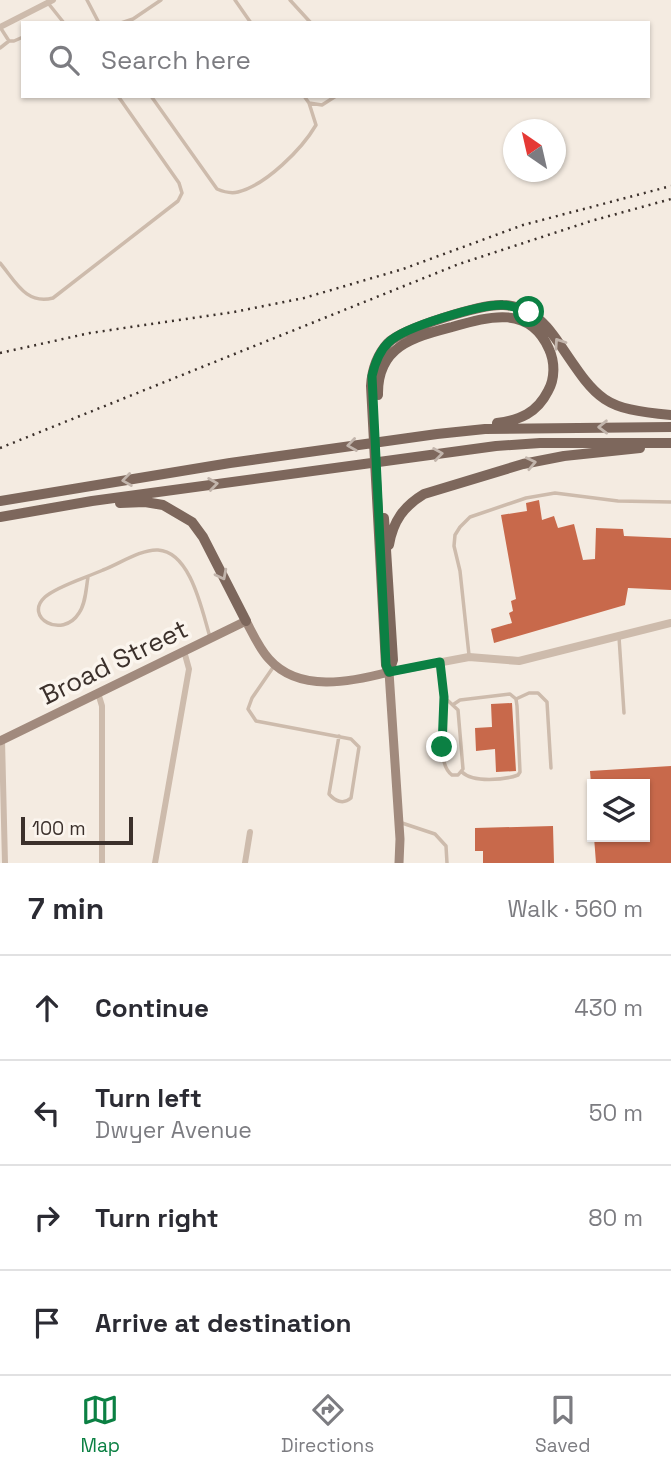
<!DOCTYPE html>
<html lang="en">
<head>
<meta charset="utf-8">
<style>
  :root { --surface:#fff; --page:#f2f2f3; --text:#2b2b33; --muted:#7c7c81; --line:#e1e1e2; --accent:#0b8043 }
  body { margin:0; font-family:"Space Grotesk",sans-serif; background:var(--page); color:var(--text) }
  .controls { position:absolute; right:21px; bottom:21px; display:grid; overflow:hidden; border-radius:0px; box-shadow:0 2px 5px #0004 }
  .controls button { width:63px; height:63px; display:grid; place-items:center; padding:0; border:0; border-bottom:2px solid var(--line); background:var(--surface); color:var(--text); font:35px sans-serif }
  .compass { position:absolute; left:503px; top:119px; width:63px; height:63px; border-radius:50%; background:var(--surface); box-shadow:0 2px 5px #0004; rotate:326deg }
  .scale { position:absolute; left:21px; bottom:18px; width:112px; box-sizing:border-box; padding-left:7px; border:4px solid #3b302b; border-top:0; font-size:19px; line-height:24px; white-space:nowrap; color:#3b302b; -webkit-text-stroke:5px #fbf5ee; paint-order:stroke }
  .stop { position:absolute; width:21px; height:21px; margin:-16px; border:5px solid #0b8043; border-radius:50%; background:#fff }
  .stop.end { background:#0b8043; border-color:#fff; box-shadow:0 2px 7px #0008 }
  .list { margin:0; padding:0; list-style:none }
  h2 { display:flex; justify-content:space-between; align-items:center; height:91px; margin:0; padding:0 28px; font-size:30px }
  h2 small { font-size:23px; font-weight:400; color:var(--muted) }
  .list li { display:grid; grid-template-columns:46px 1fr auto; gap:21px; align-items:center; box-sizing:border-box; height:105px; padding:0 28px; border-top:2px solid var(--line) }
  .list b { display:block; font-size:26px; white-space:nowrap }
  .list p { margin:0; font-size:23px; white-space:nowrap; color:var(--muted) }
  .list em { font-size:23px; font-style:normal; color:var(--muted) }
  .icon { flex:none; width:38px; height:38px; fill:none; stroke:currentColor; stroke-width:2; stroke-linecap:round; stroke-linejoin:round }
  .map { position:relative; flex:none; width:671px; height:863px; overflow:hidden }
  .search { position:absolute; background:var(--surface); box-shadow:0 2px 5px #0004; left:21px; right:21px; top:21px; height:77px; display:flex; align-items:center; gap:18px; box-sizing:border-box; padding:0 24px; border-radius:0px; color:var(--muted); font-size:26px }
  .sheet { height:511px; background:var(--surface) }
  nav { display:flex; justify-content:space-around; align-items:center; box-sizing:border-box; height:98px; border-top:2px solid var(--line); background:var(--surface); font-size:19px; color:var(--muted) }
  nav a { display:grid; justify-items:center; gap:4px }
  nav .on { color:var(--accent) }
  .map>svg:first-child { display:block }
  .building { fill:#c8694b }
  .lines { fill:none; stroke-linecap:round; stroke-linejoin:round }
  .service { stroke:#cdbbac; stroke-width:3.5 }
  .minor { stroke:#cdbbac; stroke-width:6 }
  .tertiary { stroke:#cdbbac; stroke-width:8 }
  .secondary { stroke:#a18a7d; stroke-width:9 }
  .primary { stroke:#7d675c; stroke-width:10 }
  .rail { stroke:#3b302b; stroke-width:2.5; stroke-dasharray:2 5; stroke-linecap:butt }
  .oneway { stroke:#c2b5ac }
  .route { stroke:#0b8043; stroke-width:9 }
  .labels { text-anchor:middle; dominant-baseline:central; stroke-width:7; stroke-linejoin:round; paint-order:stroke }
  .street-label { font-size:26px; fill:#3b302b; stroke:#fbf5ee }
</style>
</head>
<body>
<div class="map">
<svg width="671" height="863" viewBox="0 0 671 863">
  <rect width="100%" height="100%" fill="#f4ebe1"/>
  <path class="building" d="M539,500L542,520L554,516L558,528L574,524L583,560L595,559L596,528L623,529L624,536L671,538V590L628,588L625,605L494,643L491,629L512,623L509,613L513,611L511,601L516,599L501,515L527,511L526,503Z
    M512,703L516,771L496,772L495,749L476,751L475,728L492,727L491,704Z
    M671,766V863H596L594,837H645V784H591L590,771Z
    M553,826L554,863H483V851H475V828Z"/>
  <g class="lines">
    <path class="service" d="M87,0L99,23
      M235,0L251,23
      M290,0L311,23
      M48,3L64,23
      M121,23L133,19L161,0
      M0,27L9,41H14L23,37
      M0,48L9,41
      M151,96L217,189C224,192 230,194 238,192C266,185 302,149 316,125L309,103
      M304,96L309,103L322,105L336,96
      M0,263C16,282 26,305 53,298L178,201L182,193L179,183L118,96
      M88,577C86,588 86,603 79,613C62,640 23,617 45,597C57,586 88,577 103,570C119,564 141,549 158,550C191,552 202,611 210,637
      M619,637L624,713
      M469,655L460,571L454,546L455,535L460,527L470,517L526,498L555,493L618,501L671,502
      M440,664C442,675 444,687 444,698C445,718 435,763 452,775H458L463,769L458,710L444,697
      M274,666L252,698L248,709L256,721L351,739L359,747L351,798C343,805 335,801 329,794L339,736
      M516,699L529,693H538L547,702L551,768
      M454,704L460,700L510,694L516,699L517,706L520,772L518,775C505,780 473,783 462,772
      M399,822L435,834L446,846L447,863"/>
    <path class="minor" d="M0,27L53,0
      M98,693L102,706V863
      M2,740L5,863
      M155,863L189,669L184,651
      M245,863L250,832"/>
    <path class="tertiary" d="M389,672L469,657L519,661L671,623"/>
    <path class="secondary" d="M0,741L246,621C253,634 259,648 269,659C299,693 351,682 389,672L400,839L399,863"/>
    <path class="primary" d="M378,395C377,346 414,337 452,327C490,316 530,305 549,349C555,362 555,379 548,391C537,413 520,420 497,423
      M0,501L230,463L437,434L485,429L671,427
      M120,503L145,502L163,505L192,522L203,537L246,621
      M0,517L92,501L496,446L540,443H671
      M384,518L393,660L389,672
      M389,545C393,521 404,506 424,494L523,464L564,456L640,448
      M389,672L386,665L371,386C372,370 377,355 388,343C403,328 481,304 503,305C511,305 521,308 529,312C543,320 552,333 561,346C598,401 603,409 671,415"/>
    <path class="rail" d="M0,353L90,333L234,312L304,298L403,269L523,225L671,186
      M0,448L459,264L591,221L671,199"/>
  </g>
  <defs><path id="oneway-chevron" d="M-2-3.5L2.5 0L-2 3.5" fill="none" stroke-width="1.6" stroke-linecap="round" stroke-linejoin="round" transform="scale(1.75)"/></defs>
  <g class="oneway">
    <use href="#oneway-chevron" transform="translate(559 343) rotate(-124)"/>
    <use href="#oneway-chevron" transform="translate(603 427) rotate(179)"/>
    <use href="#oneway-chevron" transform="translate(352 445) rotate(172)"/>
    <use href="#oneway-chevron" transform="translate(438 454) rotate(-8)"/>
    <use href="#oneway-chevron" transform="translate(531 463) rotate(-12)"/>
    <use href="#oneway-chevron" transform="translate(127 480) rotate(172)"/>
    <use href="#oneway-chevron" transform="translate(213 484) rotate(-8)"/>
    <use href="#oneway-chevron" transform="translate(222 575) rotate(63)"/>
  </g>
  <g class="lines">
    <path class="route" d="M442,747L444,697L440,662L389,672L386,665L372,376C375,363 379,351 389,342C404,327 481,304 503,305C512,305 520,309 529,312"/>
  </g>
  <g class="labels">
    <g class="street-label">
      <text transform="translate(114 662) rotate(-26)">Broad Street</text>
    </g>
  </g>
</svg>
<div class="controls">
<button><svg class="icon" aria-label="layers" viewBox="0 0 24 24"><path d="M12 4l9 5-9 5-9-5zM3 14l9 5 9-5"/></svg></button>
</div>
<svg class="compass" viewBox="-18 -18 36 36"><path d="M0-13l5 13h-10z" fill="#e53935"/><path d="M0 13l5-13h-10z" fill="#7c7c81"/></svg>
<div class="scale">100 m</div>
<div class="stop" style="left:529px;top:312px"></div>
<div class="stop end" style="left:442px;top:747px"></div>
<div class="search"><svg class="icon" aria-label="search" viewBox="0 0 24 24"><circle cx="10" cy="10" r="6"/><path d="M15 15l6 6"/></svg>Search here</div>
</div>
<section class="sheet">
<h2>7 min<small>Walk · 560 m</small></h2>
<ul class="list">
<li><svg class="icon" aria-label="ahead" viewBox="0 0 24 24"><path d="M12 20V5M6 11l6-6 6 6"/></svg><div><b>Continue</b></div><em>430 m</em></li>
<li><svg class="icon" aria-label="left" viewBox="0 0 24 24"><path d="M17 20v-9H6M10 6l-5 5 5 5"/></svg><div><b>Turn left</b><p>Dwyer Avenue</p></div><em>50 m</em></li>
<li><svg class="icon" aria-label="right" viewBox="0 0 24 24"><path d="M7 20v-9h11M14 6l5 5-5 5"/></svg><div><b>Turn right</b></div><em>80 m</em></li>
<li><svg class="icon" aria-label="arrive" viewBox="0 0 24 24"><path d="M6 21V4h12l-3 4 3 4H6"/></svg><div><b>Arrive at destination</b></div></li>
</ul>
</section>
<nav>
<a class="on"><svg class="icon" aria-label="map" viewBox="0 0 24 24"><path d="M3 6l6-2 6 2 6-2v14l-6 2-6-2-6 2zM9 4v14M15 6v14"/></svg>Map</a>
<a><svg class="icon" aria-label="directions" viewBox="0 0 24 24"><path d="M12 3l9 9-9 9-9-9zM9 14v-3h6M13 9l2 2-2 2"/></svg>Directions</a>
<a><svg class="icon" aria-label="saved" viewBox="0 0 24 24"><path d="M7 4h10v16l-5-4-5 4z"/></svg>Saved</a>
</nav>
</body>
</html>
